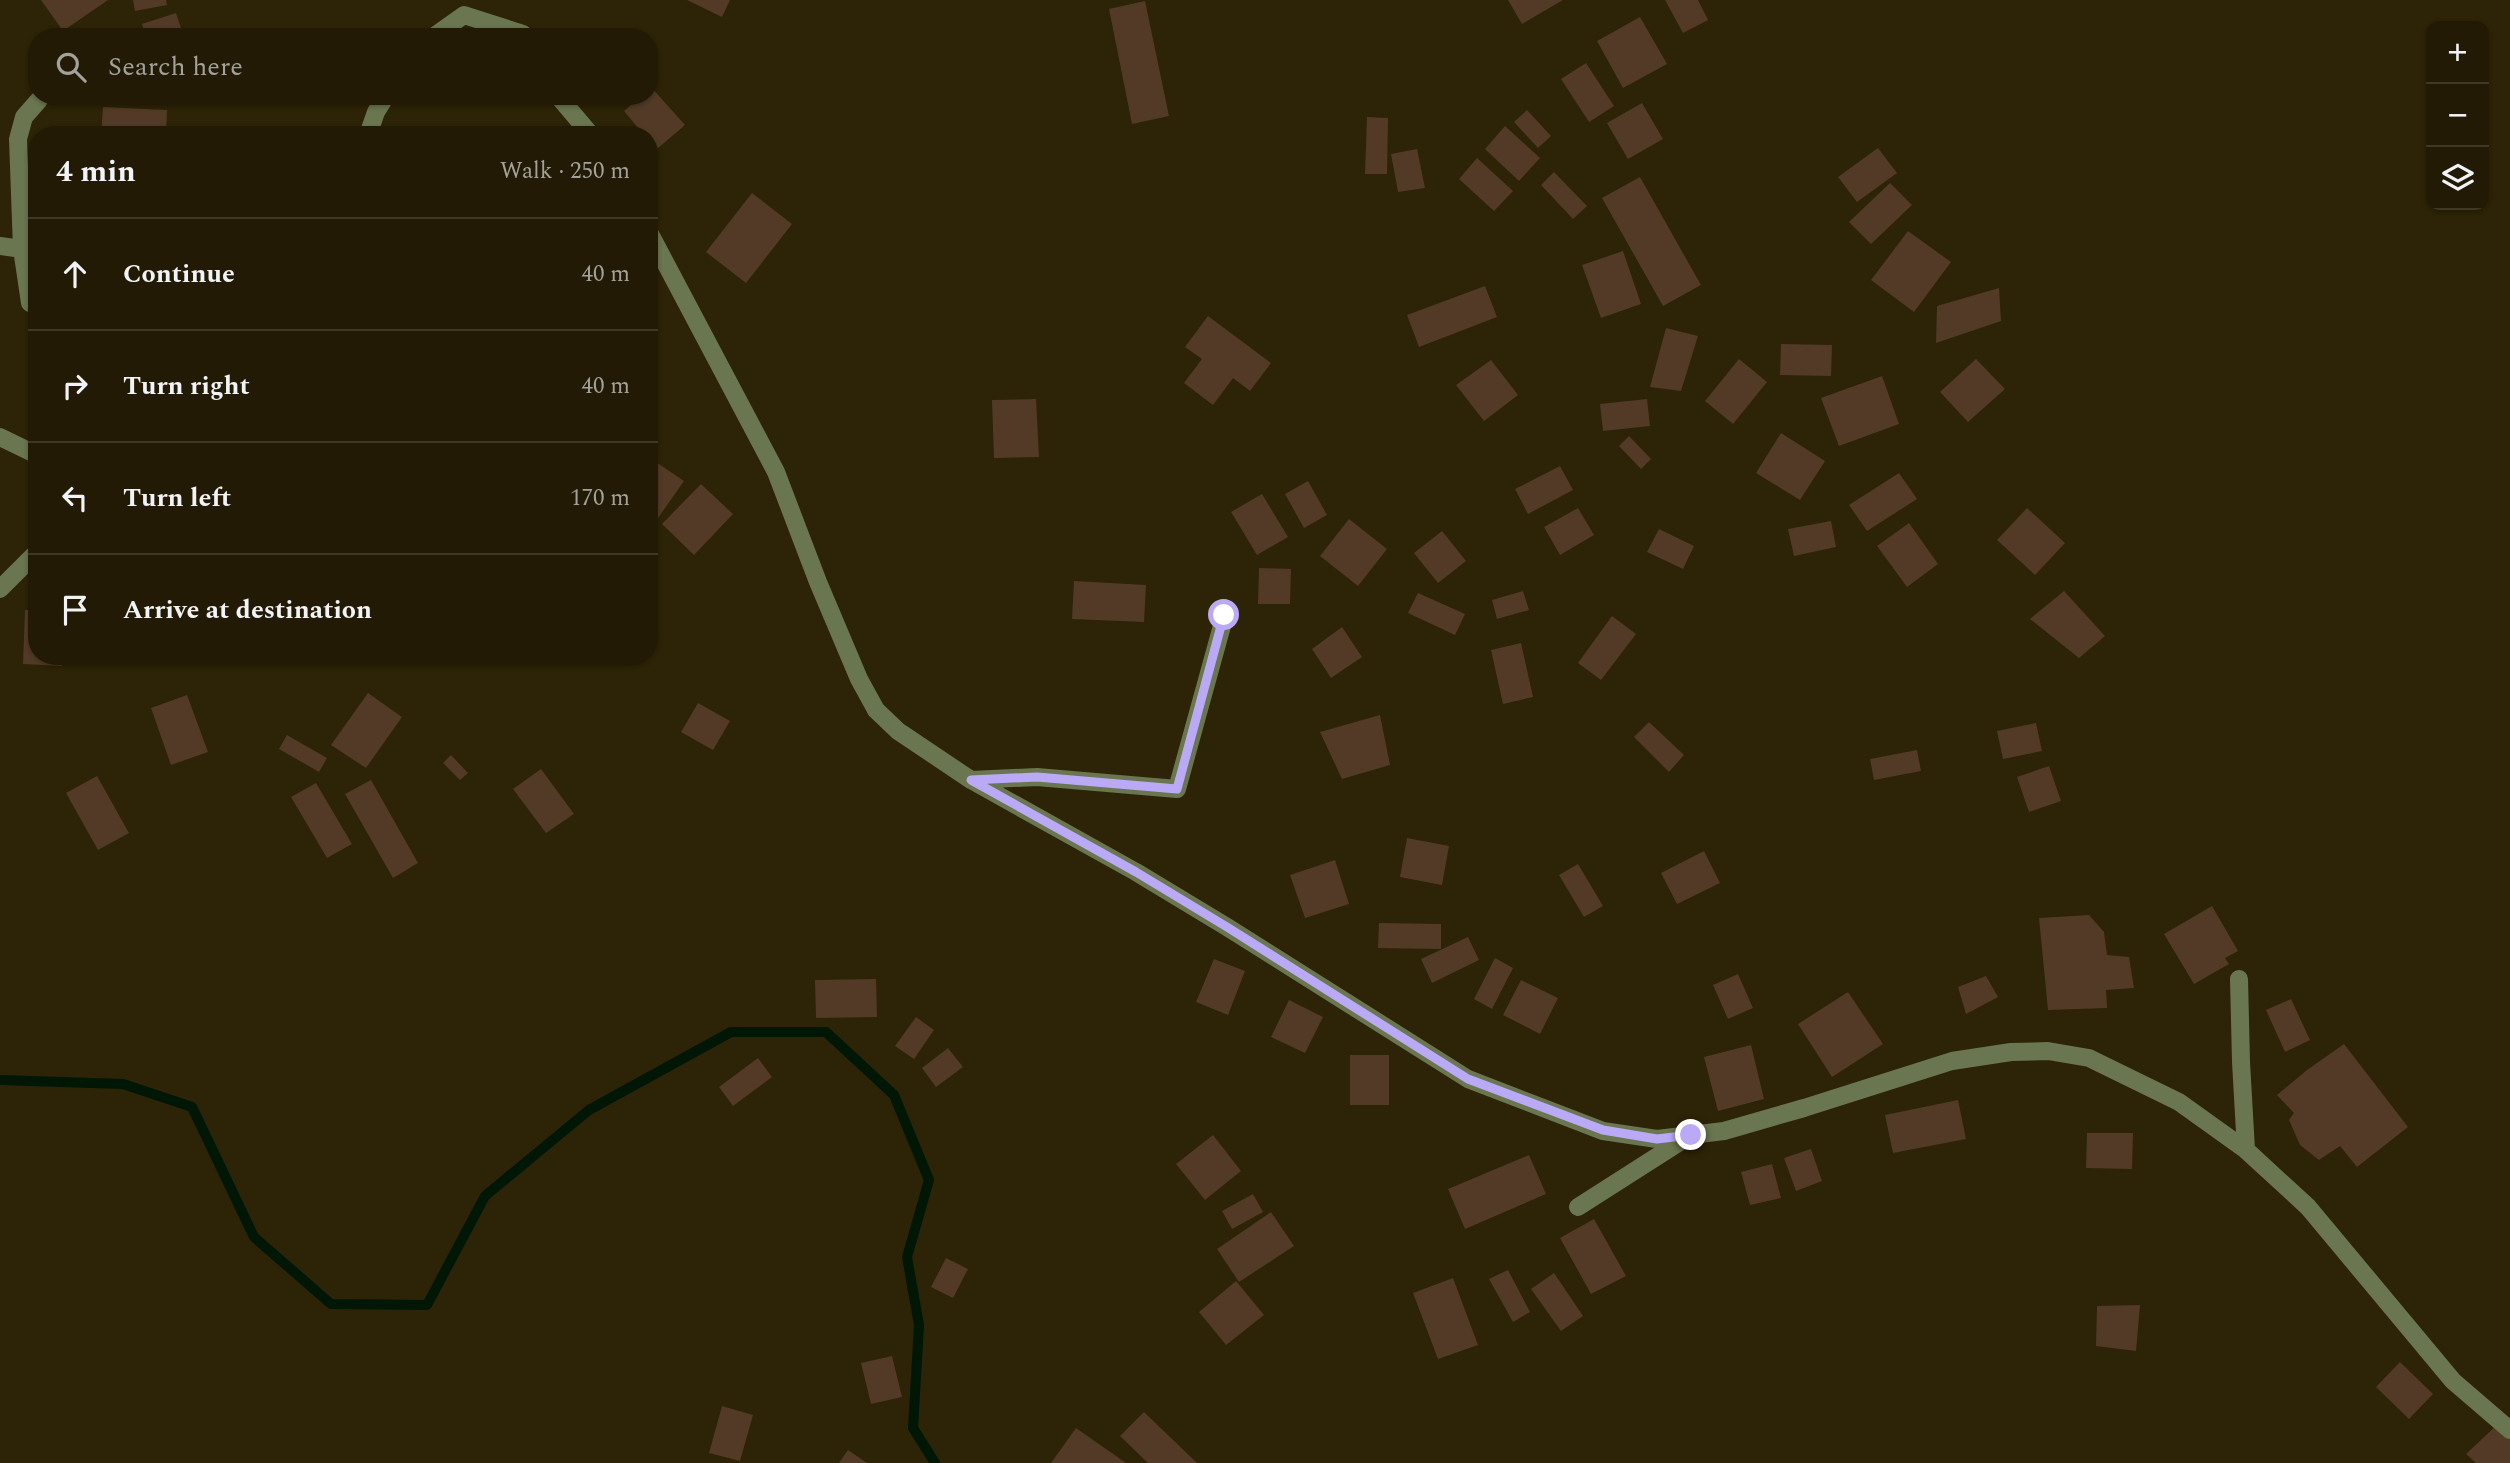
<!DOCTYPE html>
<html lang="en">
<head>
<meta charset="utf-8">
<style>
  :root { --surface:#221a04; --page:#2e2713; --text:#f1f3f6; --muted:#a2a19a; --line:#3f3826 }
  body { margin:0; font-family:Spectral,serif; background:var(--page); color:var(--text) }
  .controls { position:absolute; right:21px; top:21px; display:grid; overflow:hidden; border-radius:14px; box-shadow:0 2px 5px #0004 }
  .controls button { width:63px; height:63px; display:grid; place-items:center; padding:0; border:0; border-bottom:2px solid var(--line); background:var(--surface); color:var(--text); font:35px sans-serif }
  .stop { position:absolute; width:21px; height:21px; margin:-16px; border:5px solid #baaaf6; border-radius:50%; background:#fff }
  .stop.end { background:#baaaf6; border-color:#fff; box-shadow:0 2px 7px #0008 }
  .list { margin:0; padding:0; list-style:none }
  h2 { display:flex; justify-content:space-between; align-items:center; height:91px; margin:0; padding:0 28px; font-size:30px }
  h2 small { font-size:23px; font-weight:400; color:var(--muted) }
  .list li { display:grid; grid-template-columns:46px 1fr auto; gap:21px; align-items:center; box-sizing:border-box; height:112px; padding:0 28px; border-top:2px solid var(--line) }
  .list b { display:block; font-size:26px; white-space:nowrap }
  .list em { font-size:23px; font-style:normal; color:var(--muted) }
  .icon { flex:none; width:38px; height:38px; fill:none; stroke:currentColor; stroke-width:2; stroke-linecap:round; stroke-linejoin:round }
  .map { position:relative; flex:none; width:2510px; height:1463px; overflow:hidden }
  .search { position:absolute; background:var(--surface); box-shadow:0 2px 5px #0004; left:28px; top:28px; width:630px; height:77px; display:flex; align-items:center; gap:18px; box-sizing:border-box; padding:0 24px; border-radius:28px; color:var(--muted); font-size:26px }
  .panel { position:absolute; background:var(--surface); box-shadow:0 2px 5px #0004; left:28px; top:126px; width:630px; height:539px; border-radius:28px }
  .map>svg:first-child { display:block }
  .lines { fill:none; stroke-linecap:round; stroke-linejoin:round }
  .stream { stroke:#001706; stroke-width:10 }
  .building { fill:#523a27 }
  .minor { stroke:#6a764f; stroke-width:18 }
  .route { stroke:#baaaf6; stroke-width:9 }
</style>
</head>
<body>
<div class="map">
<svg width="2510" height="1463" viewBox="0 0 2510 1463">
  <rect width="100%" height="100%" fill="#2d2306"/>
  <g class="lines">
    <path class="stream" d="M0,1080L123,1084L192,1107L254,1237L331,1304L427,1305L485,1196L589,1110L731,1032H826L894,1095L929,1180L907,1257L919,1325L913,1428L935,1463"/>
  </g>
  <path class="building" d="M41,0H108L63,31Z
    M133,0H166L167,5L135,11Z
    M687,0H730L722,17Z
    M1508,0H1563L1522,24Z
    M1665,0H1698L1708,20L1683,33Z
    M1145,1L1169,116L1132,124L1109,9Z
    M176,13L184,37H146L142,24Z
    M1640,17L1667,64L1623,88L1597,41Z
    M1586,63L1614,106L1589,122L1561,79Z
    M651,87L685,125L657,149L649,140V135H644L624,111L641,96H649Z
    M1642,103L1663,139L1628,159L1607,123Z
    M103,107L167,110L166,135H101Z
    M1527,110L1551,136L1538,148L1514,122Z
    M1367,117L1388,118L1387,174H1365Z
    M1505,126L1540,158L1519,181L1485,149Z
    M1878,148L1897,173L1857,202L1838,177Z
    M1417,149L1425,188L1398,192L1391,154Z
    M1477,158L1513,191L1494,211L1459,179Z
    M1554,172L1587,206L1573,219L1541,185Z
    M1640,177L1701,285L1663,306L1602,198Z
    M1890,183L1912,205L1871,244L1849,222Z
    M752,193L792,224L746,283L706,252Z
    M1908,231L1951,262L1914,312L1871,280Z
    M1623,251L1641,304L1601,318L1582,265Z
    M1485,286L1497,317L1419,347L1407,315Z
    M1999,288L2001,321L1936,343L1937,306Z
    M1208,316L1271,363L1250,391L1233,378L1213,405L1184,383L1202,359L1185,347Z
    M1666,328L1698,336L1681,391L1650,387Z
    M1781,344L1832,345L1831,376L1780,375Z
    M1739,359L1767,382L1733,424L1705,401Z
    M1976,359L2005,389L1968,422L1940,392Z
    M1491,360L1518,395L1484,421L1456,385Z
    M1882,376L1899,424L1839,446L1821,398Z
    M1036,399L1039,457L994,458L992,400Z
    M1647,399L1650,426L1603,431L1600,404Z
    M1781,433L1825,461L1800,500L1756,473Z
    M1629,436L1651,459L1641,469L1619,446Z
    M653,460L684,481L649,531V465Z
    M1560,466L1573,490L1528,514L1515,489Z
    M1899,473L1917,499L1867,531L1849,505Z
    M1308,481L1327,515L1304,528L1285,494Z
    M701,484L733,514L694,555L662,524Z
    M1262,494L1288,537L1257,555L1231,512Z
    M1578,508L1594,535L1560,555L1544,527Z
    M2027,508L2065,543L2035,575L1997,540Z
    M1349,519L1387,549L1358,586L1320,556Z
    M1831,521L1836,547L1794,556L1788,529Z
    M1909,523L1938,564L1907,587L1877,546Z
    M1659,529L1694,546L1683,569L1647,552Z
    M1442,531L1466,561L1438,583L1414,553Z
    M1259,568L1291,569L1290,604H1258Z
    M1074,581L1146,585L1144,622L1072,619Z
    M1523,591L1529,610L1497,619L1492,600Z
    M2064,591L2105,636L2079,658L2030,619Z
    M1418,593L1465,614L1455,635L1408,613Z
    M25,610H37V656H62V666L23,664Z
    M1612,616L1636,634L1601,680L1578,663Z
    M1342,627L1362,657L1331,678L1312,649Z
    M1521,643L1533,697L1503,704L1491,650Z
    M368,693L402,717L366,768L331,745Z
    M187,695L208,752L171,765L151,708Z
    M698,703L730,721L713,750L681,732Z
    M1380,715L1390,765L1342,779L1320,732Z
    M1649,722L1684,755L1669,772L1634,737Z
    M2036,723L2042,751L2003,759L1997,731Z
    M287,735L327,758L319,772L279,749Z
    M1917,750L1921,771L1874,780L1870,759Z
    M451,755L468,773L460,780L443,763Z
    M2049,766L2061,801L2029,812L2017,777Z
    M541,769L574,814L546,833L513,789Z
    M97,776L129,833L98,850L66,793Z
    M371,780L418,863L393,878L345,794Z
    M316,783L352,844L327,858L291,797Z
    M1407,838L1449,846L1442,885L1400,877Z
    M1704,851L1720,883L1677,904L1661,873Z
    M1335,860L1349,904L1305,918L1290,875Z
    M1578,864L1603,906L1584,917L1559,875Z
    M2212,906L2238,951L2225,958L2229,964L2194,984L2164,934Z
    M2089,915L2104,932L2107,955L2129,957L2134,988L2106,990L2107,1008L2048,1010L2039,918Z
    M1379,923L1441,924V949L1378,948Z
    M1468,937L1479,960L1432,983L1421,959Z
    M1495,958L1513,968L1492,1009L1474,999Z
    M1214,959L1245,971L1228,1015L1196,1002Z
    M1738,974L1753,1008L1728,1019L1713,985Z
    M1986,976L1998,997L1966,1014L1958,987Z
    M876,979L877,1017L816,1018L815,980Z
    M1521,980L1558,998L1540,1034L1503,1015Z
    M1848,992L1883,1044L1832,1077L1798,1024Z
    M2291,999L2310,1040L2285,1052L2266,1010Z
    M1289,1000L1323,1017L1305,1053L1271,1037Z
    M916,1017L934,1030L914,1059L895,1046Z
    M2344,1044L2408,1127L2357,1167L2340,1146L2319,1160L2300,1145L2289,1120L2294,1113L2277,1095L2307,1070Z
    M1751,1045L1764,1099L1718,1111L1704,1057Z
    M948,1048L963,1067L936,1087L922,1068Z
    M1350,1055H1389V1105H1350Z
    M758,1058L772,1077L733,1106L719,1087Z
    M1958,1100L1966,1139L1893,1153L1885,1115Z
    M2087,1133H2133L2132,1169L2086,1168Z
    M1213,1135L1241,1171L1205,1200L1176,1164Z
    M1811,1149L1822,1181L1796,1191L1784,1158Z
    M1529,1155L1546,1194L1465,1229L1448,1189Z
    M1772,1164L1781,1198L1750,1205L1741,1172Z
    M1253,1194L1263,1212L1232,1229L1222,1211Z
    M1271,1212L1294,1246L1239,1282L1217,1249Z
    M1594,1219L1626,1276L1591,1294L1560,1238Z
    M946,1258L968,1269L953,1298L931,1287Z
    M1508,1270L1530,1312L1513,1322L1489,1279Z
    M1554,1273L1583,1316L1561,1331L1531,1289Z
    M1453,1278L1478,1345L1438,1359L1413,1293Z
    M1236,1281L1264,1315L1226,1345L1199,1312Z
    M2140,1305L2136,1351L2096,1346L2097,1306Z
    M892,1356L902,1397L871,1404L861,1363Z
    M2400,1362L2433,1394L2409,1419L2376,1387Z
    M722,1406L753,1415L740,1461L709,1453Z
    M1144,1412L1197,1463H1148L1120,1436Z
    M2499,1423L2510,1434V1463H2476L2466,1454Z
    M1076,1428L1126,1463H1051Z
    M848,1450L867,1463H839Z"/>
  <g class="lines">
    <path class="minor" d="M433,37L464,15L523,34L524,37
      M558,96L591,135
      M368,135L376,112L386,96
      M649,232L776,472L818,582L859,679L876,710L898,731L971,780L1136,872L1227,927L1468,1079L1603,1131L1657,1139L1724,1131L1804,1108L1952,1061L2011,1052L2048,1051L2089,1058L2179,1102L2246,1150L2308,1207L2453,1381L2510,1430
      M0,246L22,249L30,303H37
      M22,249L18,139L24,117L39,100
      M0,437L37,455
      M0,589L37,552
      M971,780L1037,777L1177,789L1225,615
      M2239,979L2241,1062L2246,1150
      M1578,1207L1686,1138"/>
  </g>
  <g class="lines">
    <path class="route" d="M1224,615L1177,789L1037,777L971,780L1136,872L1227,927L1468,1079L1603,1130L1657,1139L1691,1135"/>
  </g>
</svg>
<div class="controls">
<button>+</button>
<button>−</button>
<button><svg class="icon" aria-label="layers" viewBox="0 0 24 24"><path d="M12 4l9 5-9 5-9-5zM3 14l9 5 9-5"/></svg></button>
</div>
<div class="stop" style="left:1224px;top:615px"></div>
<div class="stop end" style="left:1691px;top:1135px"></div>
<div class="search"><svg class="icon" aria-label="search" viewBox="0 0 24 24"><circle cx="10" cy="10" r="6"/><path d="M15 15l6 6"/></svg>Search here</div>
<section class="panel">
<h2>4 min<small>Walk · 250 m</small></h2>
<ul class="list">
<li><svg class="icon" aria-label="ahead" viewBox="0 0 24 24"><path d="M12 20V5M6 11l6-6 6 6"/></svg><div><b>Continue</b></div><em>40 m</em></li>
<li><svg class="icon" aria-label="right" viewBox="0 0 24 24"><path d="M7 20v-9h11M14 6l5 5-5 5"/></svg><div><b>Turn right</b></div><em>40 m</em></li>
<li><svg class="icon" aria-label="left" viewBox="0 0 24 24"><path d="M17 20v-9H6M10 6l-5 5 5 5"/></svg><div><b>Turn left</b></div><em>170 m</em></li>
<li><svg class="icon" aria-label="arrive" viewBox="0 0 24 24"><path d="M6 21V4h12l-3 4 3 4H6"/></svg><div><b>Arrive at destination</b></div></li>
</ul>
</section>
</div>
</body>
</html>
